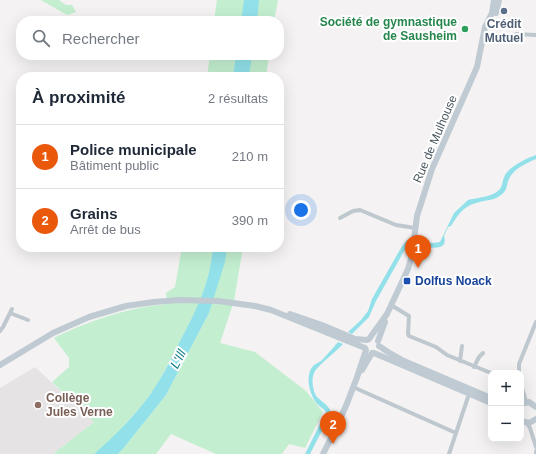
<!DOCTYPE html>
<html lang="fr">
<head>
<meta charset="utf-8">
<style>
  :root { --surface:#fff; --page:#f6f6f7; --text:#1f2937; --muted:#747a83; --line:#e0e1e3; --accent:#ea580c }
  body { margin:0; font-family:Arial,sans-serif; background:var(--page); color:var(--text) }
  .controls { position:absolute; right:12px; bottom:12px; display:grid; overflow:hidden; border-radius:8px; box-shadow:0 4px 16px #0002 }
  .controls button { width:36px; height:36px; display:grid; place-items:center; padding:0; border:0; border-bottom:1px solid var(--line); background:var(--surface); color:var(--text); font:20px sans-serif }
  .you { position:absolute; left:301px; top:210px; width:14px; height:14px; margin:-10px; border:3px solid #fff; border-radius:50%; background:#1a73e8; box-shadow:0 0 0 6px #1a73e833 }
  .badge { display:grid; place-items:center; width:26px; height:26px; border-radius:50%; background:var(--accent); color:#fff; font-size:13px; font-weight:700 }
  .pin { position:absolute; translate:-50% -33px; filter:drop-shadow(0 1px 2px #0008) }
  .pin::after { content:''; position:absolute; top:21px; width:14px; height:12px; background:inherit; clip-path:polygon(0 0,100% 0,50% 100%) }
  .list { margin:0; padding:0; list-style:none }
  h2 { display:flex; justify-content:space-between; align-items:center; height:52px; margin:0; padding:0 16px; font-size:17px }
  h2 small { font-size:13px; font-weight:400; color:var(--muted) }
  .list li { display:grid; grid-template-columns:26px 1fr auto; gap:12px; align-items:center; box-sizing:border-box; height:64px; padding:0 16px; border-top:1px solid var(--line) }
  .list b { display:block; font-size:15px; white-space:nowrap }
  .list p { margin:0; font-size:13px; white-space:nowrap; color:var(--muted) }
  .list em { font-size:13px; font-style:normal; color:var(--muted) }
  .icon { flex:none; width:22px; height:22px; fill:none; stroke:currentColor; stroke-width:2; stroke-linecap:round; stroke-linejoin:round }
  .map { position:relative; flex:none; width:536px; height:454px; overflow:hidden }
  .search { position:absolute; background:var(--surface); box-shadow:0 4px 16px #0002; left:16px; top:16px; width:268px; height:44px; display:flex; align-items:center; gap:10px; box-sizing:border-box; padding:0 14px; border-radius:16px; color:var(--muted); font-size:15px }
  .panel { position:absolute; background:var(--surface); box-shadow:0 4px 16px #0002; left:16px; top:72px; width:268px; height:180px; border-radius:16px }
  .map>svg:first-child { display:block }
  .education { fill:#e5e3e4 }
  .green { fill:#c3efd0 }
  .water { fill:#92e1ea }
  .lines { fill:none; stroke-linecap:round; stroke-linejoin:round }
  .minor { stroke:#bec8ce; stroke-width:4 }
  .secondary { stroke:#bfcad2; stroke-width:6 }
  .service-dot { fill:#5c6f8a; stroke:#fff; stroke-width:1.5 }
  .leisure-dot { fill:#2e9e5b; stroke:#fff; stroke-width:1.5 }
  .transit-dot { fill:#1a4fb4; stroke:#fff; stroke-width:1.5 }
  .education-dot { fill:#8d6e63; stroke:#fff; stroke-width:1.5 }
  .labels { text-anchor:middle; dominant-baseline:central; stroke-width:4; stroke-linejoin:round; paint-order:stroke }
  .leisure-label { font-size:12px; font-weight:bold; fill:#27864d; stroke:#fff; text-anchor:end }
  .service-label { font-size:12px; font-weight:bold; fill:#4e5e75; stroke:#fff }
  .street-label { font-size:12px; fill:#4a575f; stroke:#fff }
  .transit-label { font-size:12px; font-weight:bold; fill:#164399; stroke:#fff; text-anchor:start }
  .education-label { font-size:12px; font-weight:bold; fill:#785e54; stroke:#fff; text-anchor:start }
  .water-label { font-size:13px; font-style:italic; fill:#127f8c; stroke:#fff }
</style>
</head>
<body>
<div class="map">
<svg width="536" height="454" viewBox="0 0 536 454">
  <rect width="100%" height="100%" fill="#f4f2f2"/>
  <path class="education" d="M35,367L94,422L53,454H0V388Z"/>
  <path class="green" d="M41,0H59L66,5H72L76,12L67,15Z
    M217,0H278L274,21H214Z
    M210,55H269L266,77H207Z
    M182,247H243L234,301L220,343L255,352L306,391L323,412L305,448L289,444L282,454H216L171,434L156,454H118L122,450L166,395L209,313L213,299L202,297L199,305L157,385L140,408L111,440L94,454H53L94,422L52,382L69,367V358L54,338C63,333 73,329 83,325C112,314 136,307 167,304L166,293L175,287Z"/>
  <path class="water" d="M244,0H259L257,21H241Z
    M236,55H252L249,77H233Z
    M536,155V159C527,163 513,169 509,179C506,185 508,190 501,195C496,199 490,200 484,201C465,205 461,210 451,226L448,227L444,236C449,253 428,247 418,245L419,241L433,243L440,242L454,213L468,200C475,198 489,197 495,193C504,188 501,183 505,175C509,167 527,158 536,155Z
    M407,240H409L408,244L376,301L369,317L352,334L348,332L361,320L368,311L372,299L402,246Z
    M213,247H227L225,262L209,313L166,395L122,450L118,454H94C117,434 141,410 157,384C166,370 173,355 180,341C197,309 210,284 213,247Z
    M338,342L343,344C337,351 317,366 314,373C311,380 313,392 317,397C322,402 330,406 331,413L310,454H305L326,412C323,408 318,406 315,401C309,392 305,375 313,366C315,364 319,362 321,361C327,355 333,348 338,342Z"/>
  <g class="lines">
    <path class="minor" d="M511,42L516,34L536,35
      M340,218L353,211L360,210L396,225L415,228
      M391,305L409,316L408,334L409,336L436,347L447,355L491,373
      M10,313L28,320
      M0,331L3,327L12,309
      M460,361L462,346
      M474,367L479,357L483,353
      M519,373V364L536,322
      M521,384L526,402
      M353,387L456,433
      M527,423L530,428L536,447
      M449,454L469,394
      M536,454V451"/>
    <path class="secondary" d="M496,13L499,0
      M290,314L322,325L355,339L367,340
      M369,339L387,314L408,269L412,255L417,216L432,169L477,67L485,27L492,13L494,0
      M378,341L385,322
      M379,346L388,352L404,361L491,398
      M374,353L491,403
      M0,365L53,333L89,317L126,306L154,302L179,300L218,301L255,306L271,310L365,348
      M362,370L372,353
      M521,404L529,402L536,407
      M521,421L529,423L536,419
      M323,454C341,421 355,386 366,350"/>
  </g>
  <circle class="service-dot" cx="504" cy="11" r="4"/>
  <circle class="leisure-dot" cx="465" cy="29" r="4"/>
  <rect class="transit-dot" x="403" y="277" width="8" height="8" rx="2"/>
  <circle class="education-dot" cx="38" cy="405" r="4"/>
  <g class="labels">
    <g class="leisure-label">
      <text x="457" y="22">Société de gymnastique<tspan x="457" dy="14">de Sausheim</tspan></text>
    </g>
    <g class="service-label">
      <text x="504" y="24">Crédit<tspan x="504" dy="14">Mutuel</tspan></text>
    </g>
    <g class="street-label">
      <text transform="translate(435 139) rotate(-67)">Rue de Mulhouse</text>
    </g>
    <g class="transit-label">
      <text x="415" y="281">Dolfus Noack</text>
    </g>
    <g class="education-label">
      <text x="46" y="398">Collège<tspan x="46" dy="14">Jules Verne</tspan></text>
    </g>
    <g class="water-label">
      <text transform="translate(178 359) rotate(-62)">L'Ill</text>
    </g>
  </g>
</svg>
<div class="controls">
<button>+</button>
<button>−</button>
</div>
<div class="you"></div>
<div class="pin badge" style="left:418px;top:268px">1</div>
<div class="pin badge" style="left:333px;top:444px">2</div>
<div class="search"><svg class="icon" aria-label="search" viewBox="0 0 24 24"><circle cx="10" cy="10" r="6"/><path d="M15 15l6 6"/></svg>Rechercher</div>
<section class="panel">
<h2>À proximité<small>2 résultats</small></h2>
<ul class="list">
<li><span class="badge">1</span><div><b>Police municipale</b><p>Bâtiment public</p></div><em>210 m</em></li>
<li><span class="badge">2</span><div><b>Grains</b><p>Arrêt de bus</p></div><em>390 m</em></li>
</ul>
</section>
</div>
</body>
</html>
